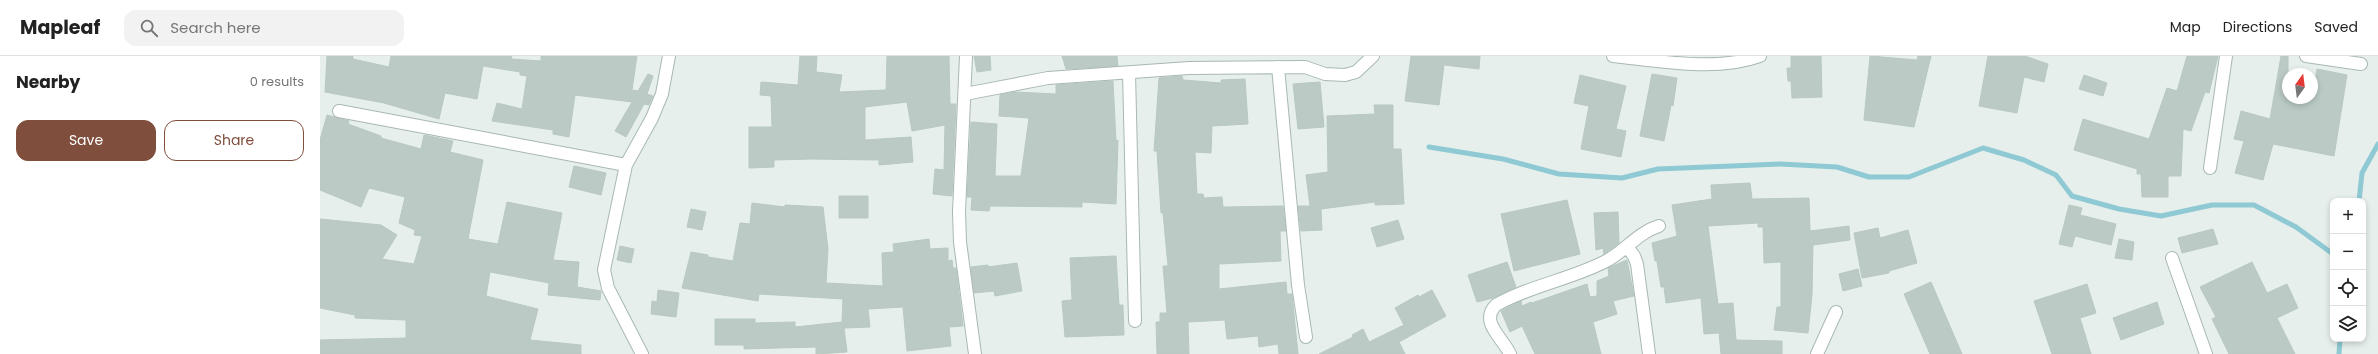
<!DOCTYPE html>
<html lang="en">
<head>
<meta charset="utf-8">
<style>
  :root { --surface:#fff; --page:#f2f2f2; --text:#222; --muted:#767676; --line:#e0e0e0; --accent:#804e3d }
  body { margin:0; font-family:Poppins,sans-serif; background:var(--page); color:var(--text) }
  .controls { position:absolute; right:12px; bottom:12px; display:grid; overflow:hidden; border-radius:8px; box-shadow:0 2px 6px #0003 }
  .controls button { width:36px; height:36px; display:grid; place-items:center; padding:0; border:0; border-bottom:1px solid var(--line); background:var(--surface); color:var(--text); font:20px sans-serif }
  .compass { position:absolute; left:1962px; top:12px; width:36px; height:36px; border-radius:50%; background:var(--surface); box-shadow:0 2px 6px #0003; rotate:14deg }
  .list { margin:0; padding:0; list-style:none }
  h2 { display:flex; justify-content:space-between; align-items:center; height:52px; margin:0; padding:0 16px; font-size:17px }
  h2 small { font-size:13px; font-weight:400; color:var(--muted) }
  .actions { display:flex; gap:8px; padding:12px 16px }
  .actions a { flex:1; padding:9px 0; border:1px solid var(--accent); border-radius:12px; text-align:center; font-size:14px; color:var(--accent) }
  .actions .main { background:var(--accent); color:#fff }
  .icon { flex:none; width:22px; height:22px; fill:none; stroke:currentColor; stroke-width:2; stroke-linecap:round; stroke-linejoin:round }
  .map { position:relative; flex:none; width:2058px; height:298px; overflow:hidden }
  header { display:flex; align-items:center; gap:24px; box-sizing:border-box; height:56px; padding:0 20px; background:var(--surface); border-bottom:1px solid var(--line) }
  header strong { font-size:19px }
  nav { display:flex; gap:22px; margin-inline-start:auto; font-size:14px }
  .search { width:280px; height:36px; background:var(--page); display:flex; align-items:center; gap:10px; box-sizing:border-box; padding:0 14px; border-radius:12px; color:var(--muted); font-size:15px }
  main { display:flex }
  aside { flex:1; background:var(--surface) }
  .map>svg:first-child { display:block }
  .lines { fill:none; stroke-linecap:round; stroke-linejoin:round }
  .stream { stroke:#8ec9d4; stroke-width:5 }
  .building { fill:#bbcac4; stroke:#b8c9c2 }
  .minor-casing { stroke:#a8b8b2; stroke-width:14 }
  .minor { stroke:#fff; stroke-width:12 }
</style>
</head>
<body>
<header>
<strong>Mapleaf</strong>
<div class="search"><svg class="icon" aria-label="search" viewBox="0 0 24 24"><circle cx="10" cy="10" r="6"/><path d="M15 15l6 6"/></svg>Search here</div>
<nav><a>Map</a><a>Directions</a><a>Saved</a></nav>
</header>
<main>
<aside>
<h2>Nearby<small>0 results</small></h2>
<ul class="list">
</ul>
<div class="actions"><a class="main">Save</a><a>Share</a></div>
</aside>
<div class="map">
<svg width="2058" height="298" viewBox="0 0 2058 298">
  <rect width="100%" height="100%" fill="#e6efeb"/>
  <g class="lines">
    <path class="stream" d="M1109,91L1183,103L1239,118L1302,122L1338,113L1460,108L1517,111L1549,121H1589L1663,92L1704,104L1736,119L1752,140L1799,153L1841,160L1892,149H1934L1976,171L2013,198
      M2039,145L2042,117L2058,88
      M2019,298L2020,283"/>
  </g>
  <path class="building" d="M7,0H33V3L69,11L71,0H192L191,3L221,5V0H317L312,34L318,35L328,18L333,20L327,38L333,40L329,49L324,48L306,81L295,75L312,46L255,39L249,81L233,78V74L172,65L177,47L202,53L207,20L200,19V16L163,10L157,43L125,37L119,63L64,47L5,36Z
    M480,0H497L496,16L522,19L519,36L566,34L567,0H629L630,48H636L632,140L613,138L615,113L624,114L625,69L592,75L587,46L545,51V84L591,81L593,106L559,109V104L492,103L454,104V111L429,112V71H452L451,40L440,39L441,26L478,29Z
    M654,0H670L671,14L657,16Z
    M742,0H797L798,10L746,13Z
    M1091,0H1160L1159,13L1124,9L1119,49L1085,45Z
    M1471,0H1501L1502,41L1472,42L1471,25H1468L1467,12H1471Z
    M1550,0L1597,4L1598,0H1611L1594,71L1544,64Z
    M1668,0H1705L1728,8L1724,26L1704,21L1697,57L1659,50Z
    M1867,0H1898L1889,37L1885,36L1871,75L1863,73L1861,120H1848V141H1822L1821,118H1817V113L1754,94L1763,63L1829,83L1847,32L1857,35Z
    M1961,0H1968V42H1992L1997,13L2027,19L2014,100L1953,88L1943,124L1915,117L1924,85L1914,83L1921,55L1950,63Z
    M1332,18L1357,22L1353,50L1351,49L1344,85L1320,80Z
    M1260,19L1306,30L1296,73L1306,75L1301,101L1261,93L1269,50L1254,47Z
    M1764,19L1787,27L1783,40L1759,33Z
    M862,20L863,24L901,27V24L925,23L928,68L892,70L891,97L875,96L877,138H883L884,142L902,141L903,151L963,150L966,175H960L961,205L899,208V233L966,226L967,238H972L978,298H959L958,288L939,291L938,280L907,283L905,264L868,266L869,298H837L836,266H840V257H847L843,210H848L843,157H841L837,95H834L839,22Z
    M793,25L796,85L798,84L796,148L762,146V151L670,150L669,155L651,154L652,141H647L651,66L677,68L675,120H701L709,62L679,60L680,39L695,36L736,38V29Z
    M1000,26L1004,71L978,73L973,28Z
    M1054,49H1073V93H1081L1084,148L1055,149V146L1001,153L1002,174L981,175L978,150H990L986,119L1008,116L1007,60L1055,58Z
    M7,59L29,65L28,68L61,80V82L101,93L104,79L133,85L130,96L163,104L148,183L178,188L187,146L242,157L233,204L259,206L257,231L281,235L280,244L228,239L229,227L170,216L166,240L218,253L210,284L261,289V298H0V284L86,282V264L35,262V259L0,252V163L61,169L77,179L62,203L94,208L102,180L94,179L95,174L79,167L85,141L49,132L41,151L0,134V84Z
    M254,110L286,117L281,139L249,131Z
    M1430,127L1432,143L1489,142L1490,175L1529,170L1530,184L1493,189L1492,239L1488,277L1454,274L1457,251H1461V206L1444,207L1443,171H1438V167L1388,170L1398,248L1413,247L1416,284L1462,285V298H1401L1399,277L1384,278L1381,242L1346,247L1344,231H1341L1337,205H1335L1332,187L1357,180L1352,149L1392,143L1391,129Z
    M519,140H548V162H519Z
    M1247,144L1260,198L1194,215L1181,158Z
    M432,147L465,151V149L503,151L508,193L506,227L563,230L562,197L574,196L573,188L609,183L610,193L628,192V205L632,204L633,212H636L643,270L629,271L631,290L587,295L583,251L548,253L550,271L524,272L527,296L496,298V291L424,293V289H395V263H435V267L475,266V271L522,266L523,243L439,238L438,245L362,232L371,196L388,199V201L413,205L420,167L430,168Z
    M1749,149L1762,152L1760,159L1796,168L1791,189L1755,180L1752,191L1739,188Z
    M371,153L386,156L382,174L367,171Z
    M1298,156L1299,187L1284,198L1283,192L1276,194L1274,157Z
    M1078,164L1084,183L1057,191L1051,172Z
    M1558,172L1560,182L1588,174L1597,207L1569,215V217L1542,222L1534,177Z
    M1893,173L1898,188L1862,197L1858,182Z
    M1799,183L1814,186L1812,204L1795,202Z
    M300,190L314,193L311,207L297,204Z
    M796,200L799,249H803L804,279L745,281L742,245L752,244L750,202Z
    M1307,204L1314,240L1293,245L1297,258L1273,266L1281,298H1215L1202,270L1190,276L1181,255L1201,245L1202,250L1211,246L1212,247L1267,228L1270,241L1277,240V225L1289,220L1288,212Z
    M1187,206L1196,231L1173,242L1157,246L1148,219Z
    M1932,206L1947,237L1967,228L1978,252L1957,262L1975,298H1909L1892,263L1896,261L1880,231Z
    M697,207L702,235L675,240L674,235L654,237L651,211L668,209V211Z
    M1538,213L1542,230L1523,235L1519,218Z
    M1611,226L1642,298H1610L1584,238Z
    M1767,228L1776,257L1760,262L1771,298H1732L1714,245Z
    M338,234L359,237L356,261L331,258L332,245L337,246Z
    M1112,234L1126,260L1079,286L1085,298H999L1033,281L1032,279L1043,273L1049,286L1084,269L1075,252L1098,239L1099,241Z
    M1837,246L1844,268L1801,284L1793,262Z"/>
  <g class="lines">
    <defs>
      <path id="minor" d="M646,0L639,156L640,186L655,298
        M1293,0C1339,5 1397,16 1440,0
        M1986,0L2041,8
        M958,11L978,229L986,281
        M809,17L815,265
        M645,38L728,22L869,12L985,11L1005,18L1025,19L1036,16L1053,0
        M19,55L306,109
        M1890,112L1906,0
        M1307,191L1314,200L1317,208L1329,298
        M1852,202L1886,298
        M322,298L288,232L284,214L306,109L332,62L342,38L349,0
        M1190,298C1183,282 1159,266 1176,249C1211,229 1253,223 1288,204C1307,193 1319,176 1339,170
        M1497,298L1516,256"/>
    </defs>
    <use href="#minor" class="minor-casing"/>
    <use href="#minor" class="minor"/>
  </g>
</svg>
<div class="controls">
<button>+</button>
<button>−</button>
<button><svg class="icon" aria-label="locate" viewBox="0 0 24 24"><circle cx="12" cy="12" r="6"/><path d="M12 2v4M12 18v4M2 12h4M18 12h4"/></svg></button>
<button><svg class="icon" aria-label="layers" viewBox="0 0 24 24"><path d="M12 4l9 5-9 5-9-5zM3 14l9 5 9-5"/></svg></button>
</div>
<svg class="compass" viewBox="-18 -18 36 36"><path d="M0-13l5 13h-10z" fill="#e53935"/><path d="M0 13l5-13h-10z" fill="#767676"/></svg>
</div>
</main>
</body>
</html>
